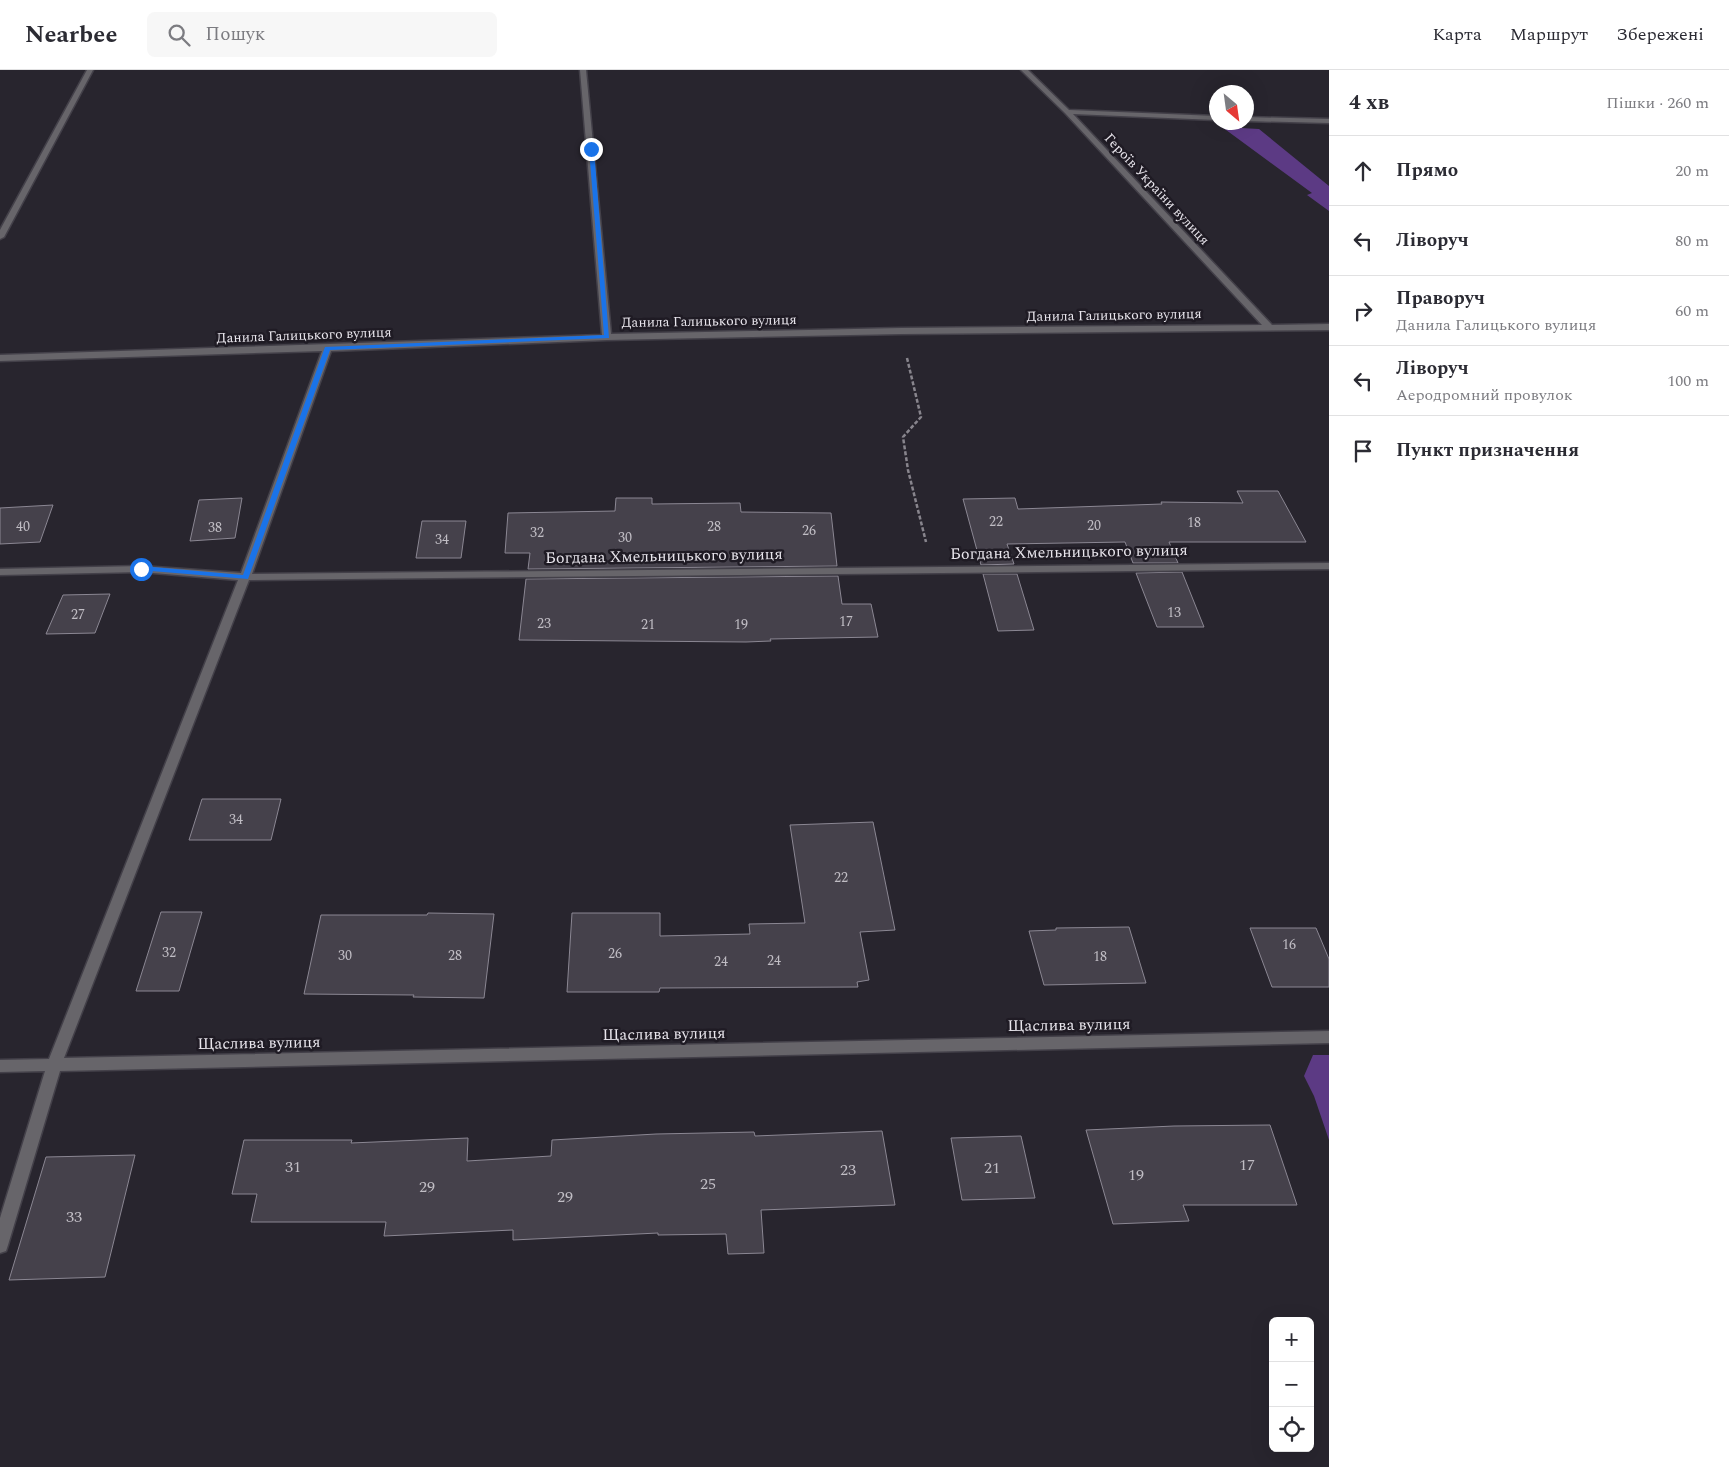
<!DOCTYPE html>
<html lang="uk">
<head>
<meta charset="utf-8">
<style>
  :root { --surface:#fff; --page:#f7f7f7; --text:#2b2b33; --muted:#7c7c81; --line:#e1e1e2 }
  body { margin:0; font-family:Spectral,serif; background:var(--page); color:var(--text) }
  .controls { position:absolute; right:15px; bottom:15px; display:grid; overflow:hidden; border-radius:8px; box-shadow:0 5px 20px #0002 }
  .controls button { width:45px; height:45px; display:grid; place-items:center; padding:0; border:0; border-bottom:1px solid var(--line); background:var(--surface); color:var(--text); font:25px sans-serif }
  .compass { position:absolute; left:1209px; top:15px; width:45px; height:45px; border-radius:50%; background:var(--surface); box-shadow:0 5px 20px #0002; rotate:151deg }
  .stop { position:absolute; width:15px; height:15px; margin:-11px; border:4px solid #1a73e8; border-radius:50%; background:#fff }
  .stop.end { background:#1a73e8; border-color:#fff; box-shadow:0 1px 5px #0008 }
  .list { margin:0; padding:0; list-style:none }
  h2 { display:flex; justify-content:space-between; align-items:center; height:65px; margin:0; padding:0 20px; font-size:21px }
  h2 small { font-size:16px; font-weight:400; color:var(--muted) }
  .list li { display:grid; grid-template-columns:32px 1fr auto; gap:15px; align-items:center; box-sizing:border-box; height:70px; padding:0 20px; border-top:1px solid var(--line) }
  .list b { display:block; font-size:19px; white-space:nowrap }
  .list p { margin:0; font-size:16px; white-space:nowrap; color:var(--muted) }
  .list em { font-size:16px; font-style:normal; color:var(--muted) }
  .icon { flex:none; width:28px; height:28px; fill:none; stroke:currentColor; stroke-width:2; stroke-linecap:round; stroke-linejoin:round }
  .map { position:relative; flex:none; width:1329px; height:1397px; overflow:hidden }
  header { display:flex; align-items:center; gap:30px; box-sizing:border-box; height:70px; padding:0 25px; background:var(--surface); border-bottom:1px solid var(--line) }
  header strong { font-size:24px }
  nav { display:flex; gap:28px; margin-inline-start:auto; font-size:18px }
  .search { width:350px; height:45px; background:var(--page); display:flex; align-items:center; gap:12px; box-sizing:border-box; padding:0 18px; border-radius:8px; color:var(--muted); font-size:19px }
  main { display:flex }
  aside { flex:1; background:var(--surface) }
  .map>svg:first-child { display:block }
  .forest { fill:#5c3a84 }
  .building { fill:#45414b; stroke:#8b8793 }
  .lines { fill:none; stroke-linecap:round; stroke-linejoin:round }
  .street-casing { stroke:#434049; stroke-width:3 }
  .path { stroke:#88858d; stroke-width:2.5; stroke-dasharray:4 2; stroke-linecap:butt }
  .street { fill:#67656a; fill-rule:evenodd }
  .route { fill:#1a73e8 }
  .labels { text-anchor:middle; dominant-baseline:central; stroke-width:5; stroke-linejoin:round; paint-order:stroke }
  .far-street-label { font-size:14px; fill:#e9e6ed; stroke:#1f1b24 }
  .number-label { font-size:14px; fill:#c0bdc4 }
  .street-label { font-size:16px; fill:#e9e6ed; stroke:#1f1b24 }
  .near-number-label { font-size:16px; fill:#c0bdc4 }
</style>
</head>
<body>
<header>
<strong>Nearbee</strong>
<div class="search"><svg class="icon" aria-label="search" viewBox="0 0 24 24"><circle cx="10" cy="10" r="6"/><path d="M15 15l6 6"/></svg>Пошук</div>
<nav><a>Карта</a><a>Маршрут</a><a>Збережені</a></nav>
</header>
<main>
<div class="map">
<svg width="1329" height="1397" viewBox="0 0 1329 1397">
  <rect width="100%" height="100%" fill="#28252e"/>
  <path class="forest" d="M1222,57L1259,59L1329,116V141L1307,125L1312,123Z
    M1313,985H1329V1070L1314,1026L1304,1006Z"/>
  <path class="building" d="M1237,421H1278L1306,472H1169L1178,493H1133L1125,472L1007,474L1014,494L981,495L963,429L1015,428L1018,439L1162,434L1161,432L1243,433Z
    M242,428L235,468L190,471L199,430Z
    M616,428H652V434L740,433L741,442L831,443L837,496L528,499L530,483H505L508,443L615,441Z
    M53,435L40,472L0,474V438Z
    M422,451H466L461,488H416Z
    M1182,502L1204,557H1157L1136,503Z
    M983,504H1017L1034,560L998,561Z
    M838,506L842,534H871L878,567L770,569L771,571L746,572L519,570L526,509Z
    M110,524L95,563L46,564L63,525Z
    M202,729H281L271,770H189Z
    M873,752L895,860L860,862L869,910L857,912L858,917L660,918L659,922H567L572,843H660V866L750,864L749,854L805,853L790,755Z
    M161,842H202L179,921H136Z
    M428,843L494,844L484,928L413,927L414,925L304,924L321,845H427Z
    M1129,857L1146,913L1044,915L1029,861L1056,860V858Z
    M1250,858H1316L1329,889V917H1272Z
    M1270,1055L1297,1135H1183L1189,1151L1113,1154L1086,1060L1174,1056Z
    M882,1061L895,1135L761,1140L764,1183L728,1184L726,1164L658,1165V1163L513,1170V1160L384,1166L386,1152H251L257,1124H232L244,1070H352L351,1073L468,1068L467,1091L551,1086L552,1070L656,1064L754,1062L755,1066Z
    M1021,1066L1035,1128L962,1130L951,1068Z
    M135,1085L105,1207L9,1210L46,1087Z"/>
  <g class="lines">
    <defs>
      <path id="street" d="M87,0H93L4,167L0,169V160Z
        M580,0H586L611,264L901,258L1262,255L1065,43L1021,0H1028L1069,40L1216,46V50L1073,44L1272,255L1329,254V260L901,264L607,270L331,281L252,504L1329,493V499L249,510L64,988L1329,961V973L60,1001L8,1175L6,1181L0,1183V1148L45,1001L0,1002V990L49,989L238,510L141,502L0,505V499L141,496L241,503L322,281L0,291V285L602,265Z
        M1246,47L1329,49V53L1246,51Z"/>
    </defs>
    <use href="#street" class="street-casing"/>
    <path class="path" d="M907,288L921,347L903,367L908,400L926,472"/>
    <use href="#street" class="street"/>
  </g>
  <path class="route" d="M591,77L594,79L609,268L330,280L248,509L139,500L138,499L141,496L243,505L325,277L604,265L589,79Z"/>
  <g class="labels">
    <g class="far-street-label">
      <text transform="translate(1157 119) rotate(47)">Героїв України вулиця</text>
      <text transform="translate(1114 245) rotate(-1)">Данила Галицького вулиця</text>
      <text transform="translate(709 251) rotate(-1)">Данила Галицького вулиця</text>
      <text transform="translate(304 265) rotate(-2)">Данила Галицького вулиця</text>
    </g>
    <g class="number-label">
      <text x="996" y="451">22</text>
      <text x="1194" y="452">18</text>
      <text x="1094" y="455">20</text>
      <text x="23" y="456">40</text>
      <text x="714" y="456">28</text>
      <text x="215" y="457">38</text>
      <text x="809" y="460">26</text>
      <text x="537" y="462">32</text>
      <text x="625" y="467">30</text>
      <text x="442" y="469">34</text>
      <text x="1174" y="542">13</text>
      <text x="78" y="544">27</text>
      <text x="846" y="551">17</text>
      <text x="544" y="553">23</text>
      <text x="648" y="554">21</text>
      <text x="741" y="554">19</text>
      <text x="236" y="749">34</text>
      <text x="841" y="807">22</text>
      <text x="1289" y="874">16</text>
      <text x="169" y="882">32</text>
      <text x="615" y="883">26</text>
      <text x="345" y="885">30</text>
      <text x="455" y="885">28</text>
      <text x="1100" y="886">18</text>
      <text x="774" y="890">24</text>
      <text x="721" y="891">24</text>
    </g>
    <g class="street-label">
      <text transform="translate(1069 482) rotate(-1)">Богдана Хмельницького вулиця</text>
      <text transform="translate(664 486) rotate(-1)">Богдана Хмельницького вулиця</text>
      <text transform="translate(1069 955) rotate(-1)">Щаслива вулиця</text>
      <text transform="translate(664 964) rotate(-1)">Щаслива вулиця</text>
      <text transform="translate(259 973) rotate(-1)">Щаслива вулиця</text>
    </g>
    <g class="near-number-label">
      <text x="1247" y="1095">17</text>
      <text x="293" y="1097">31</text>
      <text x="992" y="1098">21</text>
      <text x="848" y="1100">23</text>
      <text x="1136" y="1105">19</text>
      <text x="708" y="1114">25</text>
      <text x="427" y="1117">29</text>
      <text x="565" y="1127">29</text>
      <text x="74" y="1147">33</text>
    </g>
  </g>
</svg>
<div class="controls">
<button>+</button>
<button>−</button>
<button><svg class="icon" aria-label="locate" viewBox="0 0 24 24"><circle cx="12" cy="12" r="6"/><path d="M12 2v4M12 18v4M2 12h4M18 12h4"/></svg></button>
</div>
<svg class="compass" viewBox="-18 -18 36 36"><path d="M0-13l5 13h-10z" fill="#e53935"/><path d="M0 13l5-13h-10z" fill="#7c7c81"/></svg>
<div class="stop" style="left:141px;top:499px"></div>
<div class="stop end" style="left:591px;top:79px"></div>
</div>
<aside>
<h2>4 хв<small>Пішки · 260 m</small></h2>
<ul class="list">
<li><svg class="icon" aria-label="ahead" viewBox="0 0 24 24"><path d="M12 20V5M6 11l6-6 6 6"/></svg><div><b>Прямо</b></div><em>20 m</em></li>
<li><svg class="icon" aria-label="left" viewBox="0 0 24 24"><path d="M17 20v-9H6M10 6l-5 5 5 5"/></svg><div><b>Ліворуч</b></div><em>80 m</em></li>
<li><svg class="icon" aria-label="right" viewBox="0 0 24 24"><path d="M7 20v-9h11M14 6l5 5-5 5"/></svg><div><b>Праворуч</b><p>Данила Галицького вулиця</p></div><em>60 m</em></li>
<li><svg class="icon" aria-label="left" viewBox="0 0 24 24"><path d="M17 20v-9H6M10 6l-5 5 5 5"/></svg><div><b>Ліворуч</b><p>Аеродромний провулок</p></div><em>100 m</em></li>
<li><svg class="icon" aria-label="arrive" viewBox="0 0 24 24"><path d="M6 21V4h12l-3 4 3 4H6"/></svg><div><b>Пункт призначення</b></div></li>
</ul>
</aside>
</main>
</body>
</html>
